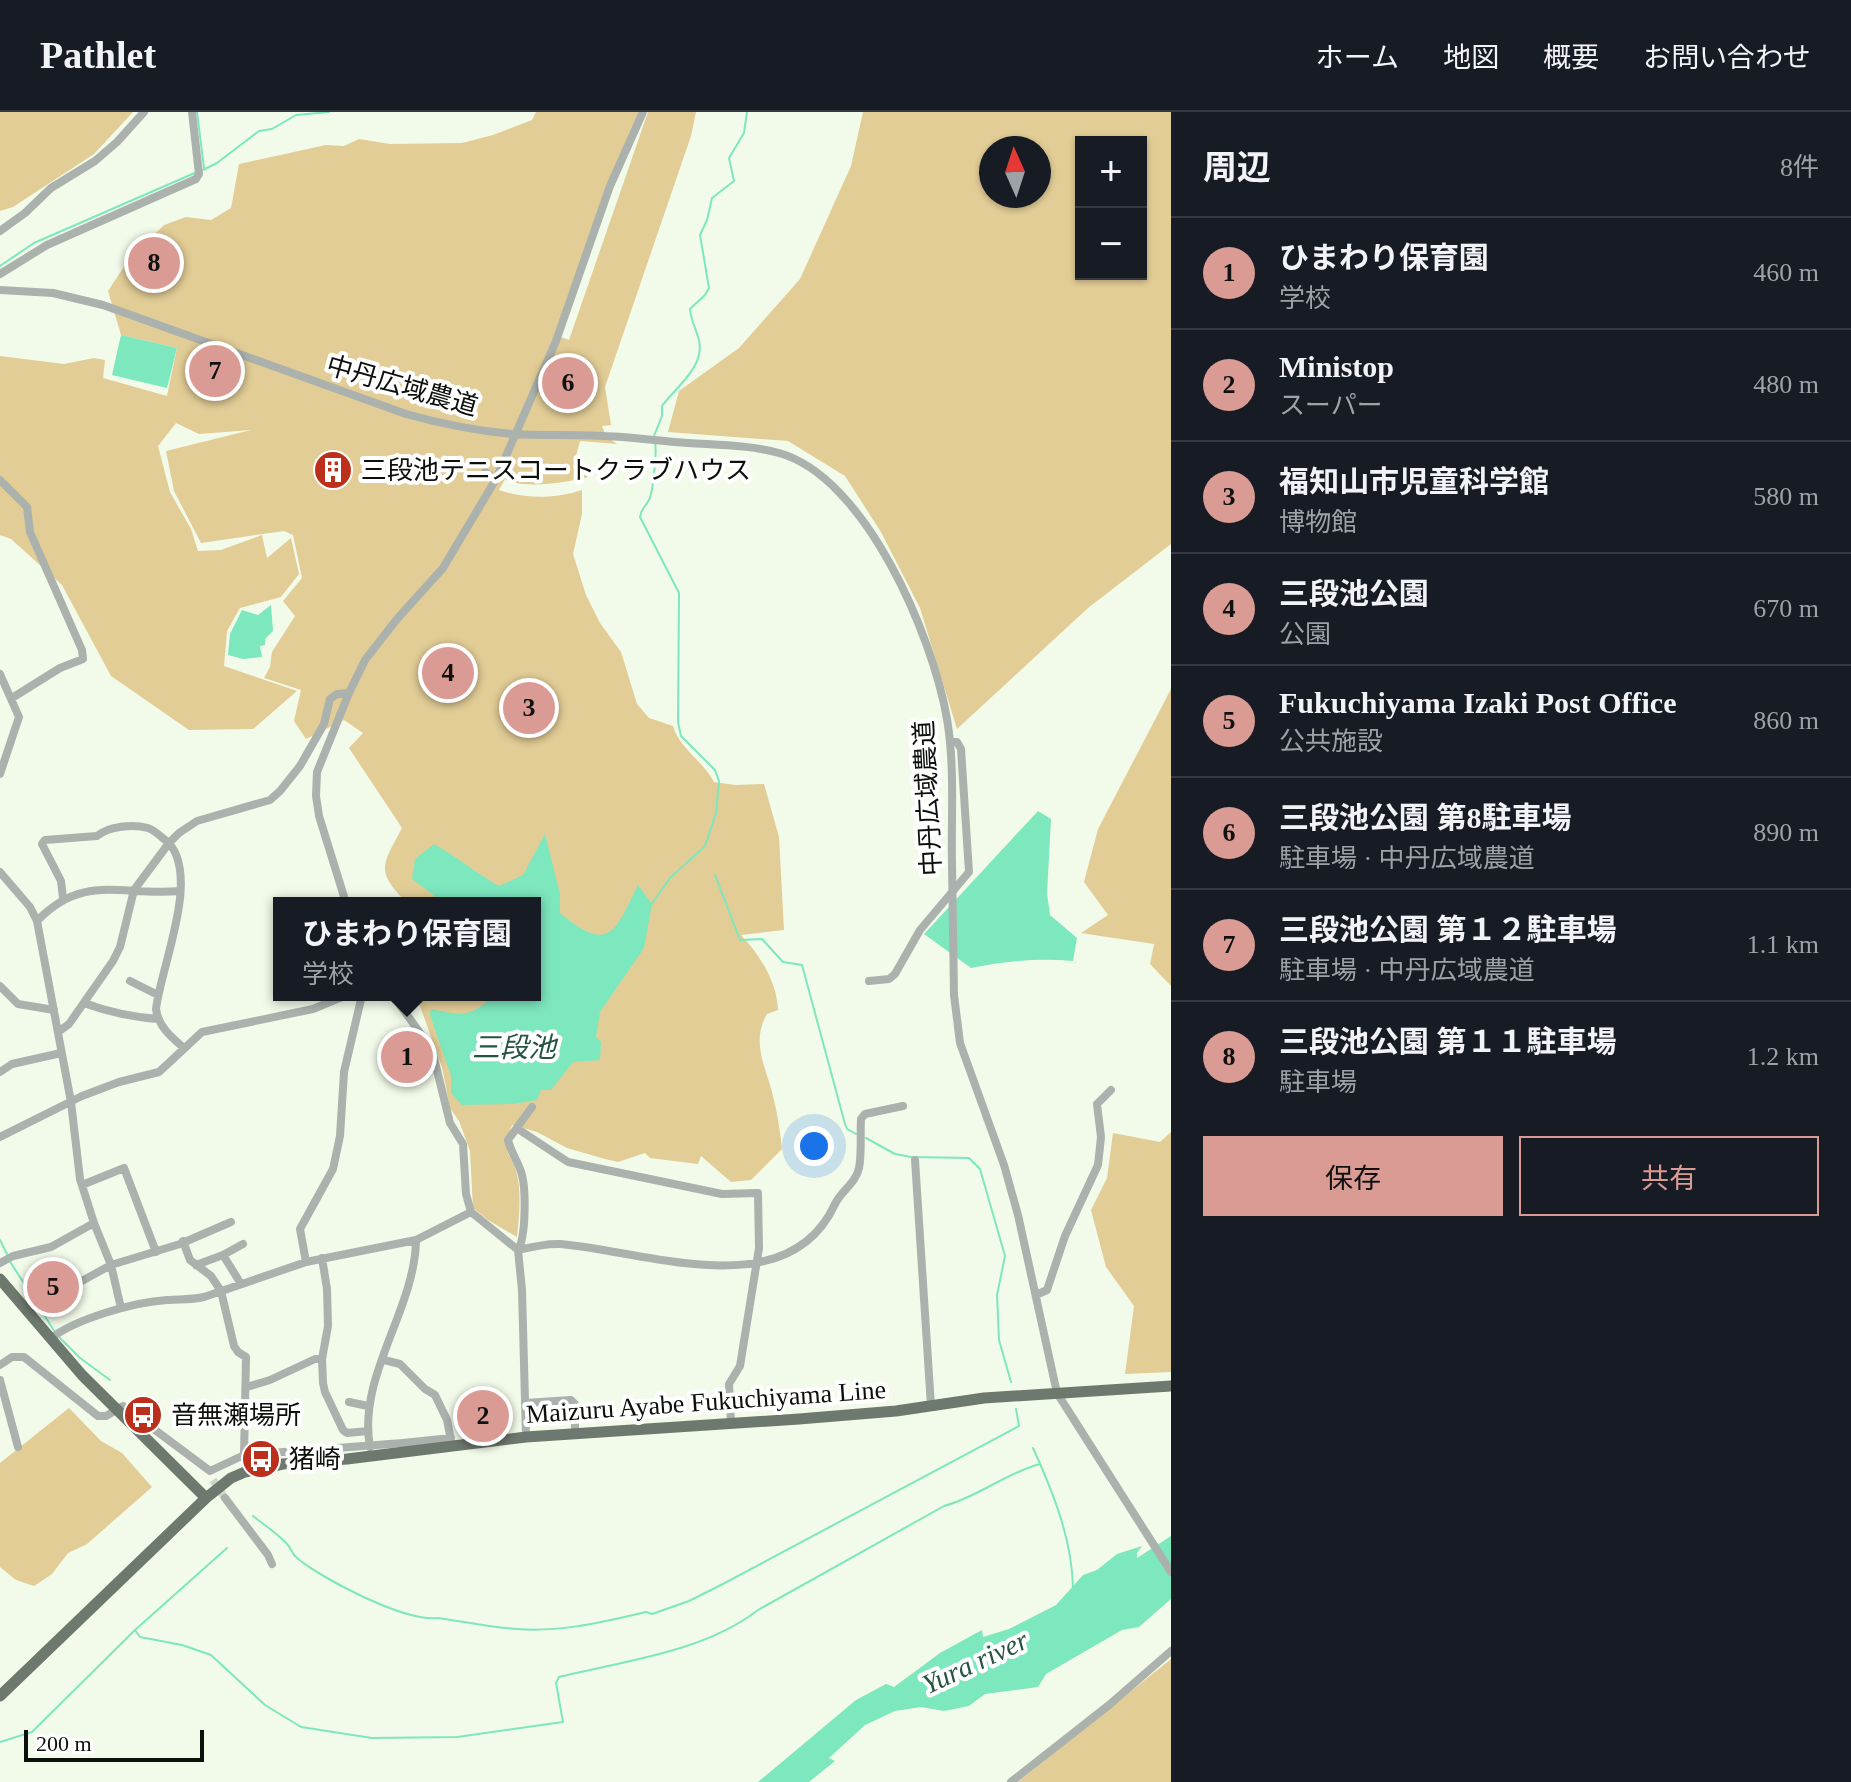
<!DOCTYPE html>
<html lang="ja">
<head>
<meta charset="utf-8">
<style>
  :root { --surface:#171b24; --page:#242831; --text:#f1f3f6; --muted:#9ea1a6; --line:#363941; --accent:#d99b93 }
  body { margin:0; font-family:"Times New Roman","Noto Sans JP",serif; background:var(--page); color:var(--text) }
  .controls { position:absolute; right:24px; top:24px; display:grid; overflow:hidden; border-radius:0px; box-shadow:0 2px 6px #0004 }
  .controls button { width:72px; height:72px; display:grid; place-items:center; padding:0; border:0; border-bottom:2px solid var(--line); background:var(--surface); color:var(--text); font:40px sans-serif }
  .compass { position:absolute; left:979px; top:24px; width:72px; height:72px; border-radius:50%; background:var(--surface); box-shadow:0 2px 6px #0004; rotate:357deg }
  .scale { position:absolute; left:24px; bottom:20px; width:180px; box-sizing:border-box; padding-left:8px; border:4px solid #0c0f0a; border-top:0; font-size:22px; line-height:28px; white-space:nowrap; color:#0c0f0a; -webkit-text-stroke:6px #fff; paint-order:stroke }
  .you { position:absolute; left:814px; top:1034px; width:28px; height:28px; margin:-20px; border:6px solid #fff; border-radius:50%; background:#1a73e8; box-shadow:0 0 0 12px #1a73e833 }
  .badge { display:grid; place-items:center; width:52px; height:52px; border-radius:50%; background:var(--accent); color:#111; font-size:26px; font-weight:700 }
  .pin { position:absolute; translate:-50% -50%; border:4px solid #fff; box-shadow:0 2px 8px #0006 }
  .popup { position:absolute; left:273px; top:785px; width:268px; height:104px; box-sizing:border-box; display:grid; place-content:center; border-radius:0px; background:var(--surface); filter:drop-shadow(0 2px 6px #0005); font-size:26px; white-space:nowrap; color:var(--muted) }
  .popup b { font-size:30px; color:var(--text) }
  .popup::after { content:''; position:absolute; left:50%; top:100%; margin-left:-16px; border:16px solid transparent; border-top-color:var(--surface) }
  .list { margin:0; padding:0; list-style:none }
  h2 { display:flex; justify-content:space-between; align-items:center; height:104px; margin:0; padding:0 32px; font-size:34px }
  h2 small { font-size:26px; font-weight:400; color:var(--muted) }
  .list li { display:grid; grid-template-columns:52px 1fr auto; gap:24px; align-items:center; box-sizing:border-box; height:112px; padding:0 32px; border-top:2px solid var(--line) }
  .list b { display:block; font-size:30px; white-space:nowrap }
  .list p { margin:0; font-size:26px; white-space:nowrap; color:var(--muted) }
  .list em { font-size:26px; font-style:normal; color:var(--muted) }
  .actions { display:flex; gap:16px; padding:24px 32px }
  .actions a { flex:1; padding:18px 0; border:2px solid var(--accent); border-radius:0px; text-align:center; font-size:28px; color:var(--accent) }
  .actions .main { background:var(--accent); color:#111 }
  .map { position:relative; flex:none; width:1171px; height:1670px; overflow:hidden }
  header { display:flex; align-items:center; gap:48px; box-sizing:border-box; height:112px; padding:0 40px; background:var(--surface); border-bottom:2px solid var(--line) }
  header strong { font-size:38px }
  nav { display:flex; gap:44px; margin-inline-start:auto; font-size:28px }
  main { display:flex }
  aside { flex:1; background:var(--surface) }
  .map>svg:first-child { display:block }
  .green { fill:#e2cd96; fill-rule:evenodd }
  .water { fill:#7de7be }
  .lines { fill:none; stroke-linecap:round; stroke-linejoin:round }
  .stream { stroke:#7de7be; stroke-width:2 }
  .minor-tunnel { stroke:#d0d7c8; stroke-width:8; stroke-dasharray:8 4; stroke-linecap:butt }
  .minor { stroke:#abb1ac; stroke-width:8 }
  .major { stroke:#6d786e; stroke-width:11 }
  .minor-bridge { stroke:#abb1ac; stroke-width:8 }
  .labels { text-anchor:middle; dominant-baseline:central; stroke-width:8; stroke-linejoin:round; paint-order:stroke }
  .street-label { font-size:26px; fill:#0c0f0a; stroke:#fff }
  .poi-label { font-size:26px; fill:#0c0f0a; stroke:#fff; text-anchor:start }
  .water-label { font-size:28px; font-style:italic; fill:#265342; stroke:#fff }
</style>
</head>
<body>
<header>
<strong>Pathlet</strong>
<nav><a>ホーム</a><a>地図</a><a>概要</a><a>お問い合わせ</a></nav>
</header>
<main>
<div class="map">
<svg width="1171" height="1670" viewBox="0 0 1171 1670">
  <rect width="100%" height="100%" fill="#f2fae9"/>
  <path class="green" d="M0,0H133L94,42L13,95L0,99Z
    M536,0H643L610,74L558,224L569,228L648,0H696L691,24L605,275L611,313L602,314L606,324L617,332L580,329L573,355L588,365C569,370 522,378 505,367L499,378C525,387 556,387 582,378V402L573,442L586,483L600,511L621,540L637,592L649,606L673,614C679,636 704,650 714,670L735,673L764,672L779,725L784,818L741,823C760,843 777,870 778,898L767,902C751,929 765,953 772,980C777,999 780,1018 782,1037L751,1068L731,1070L701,1044L698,1052L650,1046L645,1041L618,1050L605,1047L567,1036L537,1020L512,1013C499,1045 513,1039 518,1067C521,1086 519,1106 517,1125L488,1108L473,1096L470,1039L459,1009L450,996L442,955L416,883H535V791H407C375,758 382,754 402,716L349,636L363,621L344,608L306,627L294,609L301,578L264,566L270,555L272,540L295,504L283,489L302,466L293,423L284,419L201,431L174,379L166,339L251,318L199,322L176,311L158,334L170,380L191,417L198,439L221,438L262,423L267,446L291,426L299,462L281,485L240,496L227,519L224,554L297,579L253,617L189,618L111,564L62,473L11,427L0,423V244L64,252L94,246L105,248L103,266L167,284L177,236L121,223L108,179L127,150L164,113L186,105L211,108L231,96L239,52L326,33L344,34L359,27L390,32L462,31L493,23L532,8Z
    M863,0H1171V432L1088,496L957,617L920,496L881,420L845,364L788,329L668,320L679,279L739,236L800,167L851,54ZM1081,30H1141V162H1081ZM991,36H1039V84H991Z
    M1171,577V874L1150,852L1154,832L1081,821L1108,803L1084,770L1098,717Z
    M1171,1020V1260L1125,1262L1134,1194L1106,1155L1091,1098L1107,1066L1113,1021L1160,1030Z
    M69,1296L101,1329L122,1341L152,1375L87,1432L68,1441L52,1462L34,1474L16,1468L0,1455V1351Z
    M1171,1547V1670H1018Z"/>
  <path class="water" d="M121,223L177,236L167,276L112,263Z
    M271,493L273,519L265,527V533L260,534L262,545L243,547L228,543L230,522L242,498L258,503Z
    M1038,699L1051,707L1047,782L1050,803L1077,826L1073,849C1038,846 1006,849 971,856L924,822Z
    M545,722L560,782V801C610,843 615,819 638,773L652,792L644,836L600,900L596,925L601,930L600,948L573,950L551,978H541L537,988L513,992L462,993L451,981V964L430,903L431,897C456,902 469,907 488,888V883H535V791H444L412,767L415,747L434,732C457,745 476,761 499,774L523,763Z
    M1171,1424V1487L1139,1515L1122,1518L1046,1562L1038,1575L985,1582L969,1594L944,1599L921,1595L895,1599L865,1613L829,1646L835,1649L809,1670H758L856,1588L886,1572L894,1575L940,1541L982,1518L983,1525L1009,1517L1056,1493L1083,1463L1097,1458L1117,1442L1142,1434L1137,1441V1446Z"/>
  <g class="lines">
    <path class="stream" d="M197,0L204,56
      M203,58L217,51L259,19L272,17L296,3L329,0
      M0,154L34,131L197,60
      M654,324L662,304V294C676,275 705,255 699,228C696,217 691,209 690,197L705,183L709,176L700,123L707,108L712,86L734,69L729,46L744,21L747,0
      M715,763L740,828L762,827L783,850L802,853L845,1012L847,1017L856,1022
      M651,793L670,766L705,734L716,701L719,669L715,658L681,624L678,610L679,481L640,405C641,396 645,396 649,388C653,380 657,340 655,330
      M866,1026L895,1042L911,1045L969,1046L980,1057L1005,1144L997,1183L999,1228L1011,1270
      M0,1128L7,1142
      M9,1148L36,1190
      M39,1195L55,1220
      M59,1225L80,1246L110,1268
      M1033,1336C1053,1380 1072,1427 1073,1476
      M253,1404C264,1413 277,1421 287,1432C291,1436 292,1442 297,1446C324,1468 405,1510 438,1506C461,1509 483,1514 506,1516C553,1522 600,1511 646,1500L652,1502L689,1489L721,1473L1019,1314L1016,1297
      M135,1518L140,1525L182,1533L211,1543L265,1593L301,1615L372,1626L457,1625L563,1610L556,1571L559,1565C624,1549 704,1540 758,1498L944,1394C978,1385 1006,1361 1040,1352
      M0,1630L32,1620L135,1518L227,1436"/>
    <path class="minor-tunnel" d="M213,1368L225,1386"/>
    <path class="minor" d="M0,119L25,101L51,76L95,49L117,30L144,0
      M0,162L47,133L196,67L199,62L192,0
      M0,178L53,181L103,193L406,302C442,312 477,319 513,322C543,324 574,322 604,324C632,325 660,329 688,331C718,333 750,333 779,341C866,365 933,525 947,607C955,654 951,704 952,752
      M485,360L496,367
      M0,368L27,395L30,420L82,538L83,547L60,556L12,586
      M0,562L19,605L0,662
      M0,760L30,795L37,809L71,990L80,1067L94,1111L111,1153L121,1196
      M63,786L61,769L42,732L45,728L97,724C109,714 133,712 148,716C155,718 163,727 169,731L179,721L197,709L270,688L280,679L300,654L324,612L330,587L337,582L349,581
      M346,791L319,704L316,684L317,660L349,581L365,548L397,507L443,456L496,367L556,229L610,74L643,0
      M37,809C83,761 121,784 179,779
      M130,869L158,883
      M869,869L889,867L895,862L920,818L969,760L961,637L957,630H950
      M0,874L18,892L54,898
      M393,883L432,938L450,1011L463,1032L466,1082L471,1100L518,1138L522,1178L526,1325
      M954,883L960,931L1004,1053L1018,1103L1057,1281L1171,1460
      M84,891C108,900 132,905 158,907
      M58,920L69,912L113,849L120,835L134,778L169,731C200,767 161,854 156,897C158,914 171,925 184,936
      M0,960L12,952L61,941
      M518,1017L568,1050L722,1082L758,1081L759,1136L740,1254L729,1272L731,1311
      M0,1025L82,984L119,970L159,960L202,920L313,897L347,883
      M915,1048L931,1294
      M82,1073L124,1056L156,1140
      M183,1129L190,1148L211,1164L221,1179L234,1234L238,1240L246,1245L244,1343
      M518,1138C531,1135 547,1131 560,1132C646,1139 788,1195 835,1092C841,1079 856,1071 859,1056C862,1041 860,1023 861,1007L865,1002L903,994
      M518,1138C526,1125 526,1079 522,1063C519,1051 511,1041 508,1028L532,995
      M223,1143L243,1132
      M322,1146L327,1177L328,1214L322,1247L323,1271L325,1280L343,1318L347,1321L368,1319
      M306,1150L300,1117L333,1057L340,1024L344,960L362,883
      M0,1151L13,1144L51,1135L94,1111
      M196,1153L223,1143L241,1172
      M1036,1183L1047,1178L1065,1124L1098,1053L1101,1025L1097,992L1111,978
      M27,1199L111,1153L180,1132L231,1110
      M50,1227C75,1207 134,1190 167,1188C180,1187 191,1188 204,1185L306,1150L416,1128
      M384,1248L400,1252L425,1277L435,1283L447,1308L452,1334
      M0,1253L12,1245H24L98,1304H106L123,1294L210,1359L244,1343L403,1331L405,1340
      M0,1268L18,1335
      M247,1275L270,1268L315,1247H322
      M349,1290L368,1294
      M525,1291L571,1288L575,1292V1322
      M403,1331L451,1326
      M370,1335C357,1264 415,1198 416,1128L471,1100
      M225,1386L268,1443L272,1452
      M1011,1670L1109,1593L1171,1539"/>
    <path class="major" d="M0,1167L82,1263L206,1386
      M0,1584L206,1386L231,1366L245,1360L283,1352L347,1347L526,1325L799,1307L896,1299L984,1286L1171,1274"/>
    <path class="minor-bridge" d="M952,752L954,883"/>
  </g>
  <defs>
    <symbol id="building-disc" viewBox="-11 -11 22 22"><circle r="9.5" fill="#bb2f1b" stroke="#fff"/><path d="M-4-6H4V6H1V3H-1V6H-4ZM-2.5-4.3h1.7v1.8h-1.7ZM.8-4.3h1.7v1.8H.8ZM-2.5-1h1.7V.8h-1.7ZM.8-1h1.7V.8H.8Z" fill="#fff"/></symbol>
    <symbol id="bus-disc" viewBox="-11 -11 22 22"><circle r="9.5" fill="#bb2f1b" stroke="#fff"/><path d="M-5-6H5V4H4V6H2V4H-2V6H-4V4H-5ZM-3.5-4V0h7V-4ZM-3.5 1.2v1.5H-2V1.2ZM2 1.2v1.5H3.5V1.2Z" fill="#fff"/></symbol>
  </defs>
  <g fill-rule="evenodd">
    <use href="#building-disc" x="311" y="336" width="44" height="44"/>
    <use href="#bus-disc" x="121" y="1281" width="44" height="44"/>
    <use href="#bus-disc" x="239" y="1325" width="44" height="44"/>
  </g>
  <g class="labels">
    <g class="street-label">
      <text transform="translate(402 274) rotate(16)">中丹広域農道</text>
      <text transform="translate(928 686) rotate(-93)">中丹広域農道</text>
      <text transform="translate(706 1290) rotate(-4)">Maizuru Ayabe Fukuchiyama Line</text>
    </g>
    <g class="poi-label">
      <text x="361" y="358">三段池テニスコートクラブハウス</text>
      <text x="171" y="1303">音無瀬場所</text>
      <text x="289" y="1347">猪崎</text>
    </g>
    <g class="water-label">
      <text x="514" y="935">三段池</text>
      <text transform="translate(975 1550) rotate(-25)">Yura river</text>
    </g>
  </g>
</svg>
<div class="controls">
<button>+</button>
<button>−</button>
</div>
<svg class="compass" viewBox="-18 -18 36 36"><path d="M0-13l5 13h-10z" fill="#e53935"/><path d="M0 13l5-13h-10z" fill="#9ea1a6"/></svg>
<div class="scale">200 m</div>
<div class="you"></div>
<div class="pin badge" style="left:407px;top:945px">1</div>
<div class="popup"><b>ひまわり保育園</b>学校</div>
<div class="pin badge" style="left:483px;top:1304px">2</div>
<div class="pin badge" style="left:529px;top:596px">3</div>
<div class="pin badge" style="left:448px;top:561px">4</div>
<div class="pin badge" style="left:53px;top:1175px">5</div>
<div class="pin badge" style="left:568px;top:271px">6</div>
<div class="pin badge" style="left:215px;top:259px">7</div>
<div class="pin badge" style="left:154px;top:151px">8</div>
</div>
<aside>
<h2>周辺<small>8件</small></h2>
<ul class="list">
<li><span class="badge">1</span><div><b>ひまわり保育園</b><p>学校</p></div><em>460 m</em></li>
<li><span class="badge">2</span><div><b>Ministop</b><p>スーパー</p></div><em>480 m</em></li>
<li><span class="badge">3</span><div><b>福知山市児童科学館</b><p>博物館</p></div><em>580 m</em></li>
<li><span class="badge">4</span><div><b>三段池公園</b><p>公園</p></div><em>670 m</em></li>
<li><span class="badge">5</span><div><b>Fukuchiyama Izaki Post Office</b><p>公共施設</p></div><em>860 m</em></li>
<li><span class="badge">6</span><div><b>三段池公園 第8駐車場</b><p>駐車場 · 中丹広域農道</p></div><em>890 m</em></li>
<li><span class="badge">7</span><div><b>三段池公園 第１２駐車場</b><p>駐車場 · 中丹広域農道</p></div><em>1.1 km</em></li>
<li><span class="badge">8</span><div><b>三段池公園 第１１駐車場</b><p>駐車場</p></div><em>1.2 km</em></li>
</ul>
<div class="actions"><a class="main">保存</a><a>共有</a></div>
</aside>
</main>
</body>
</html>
